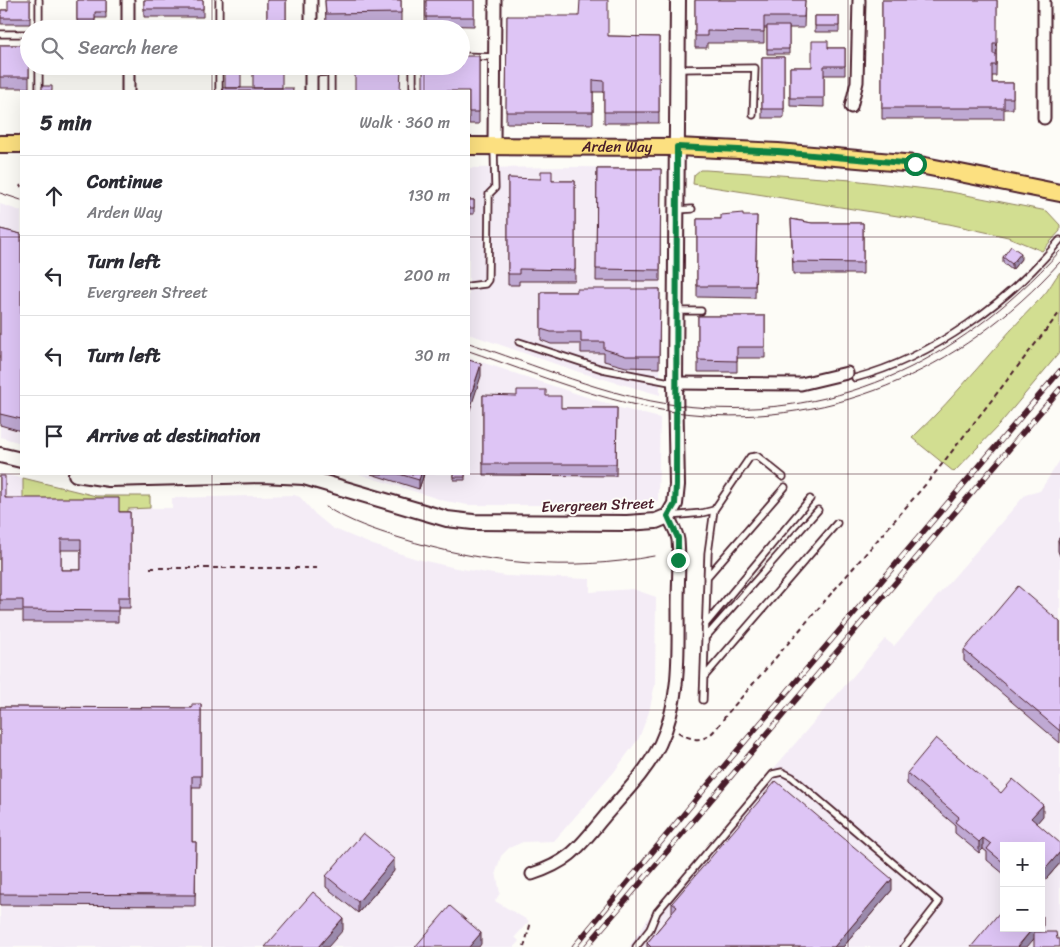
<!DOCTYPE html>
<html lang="en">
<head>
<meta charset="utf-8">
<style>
  :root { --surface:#fff; --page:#f2f2f3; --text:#2b2b33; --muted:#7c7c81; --line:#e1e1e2 }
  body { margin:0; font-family:Sriracha,sans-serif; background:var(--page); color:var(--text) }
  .controls { position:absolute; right:15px; bottom:15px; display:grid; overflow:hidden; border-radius:0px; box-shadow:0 5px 20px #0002 }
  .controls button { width:45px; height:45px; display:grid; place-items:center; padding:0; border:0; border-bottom:1px solid var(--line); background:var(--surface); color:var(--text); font:25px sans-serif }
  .stop { position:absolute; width:15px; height:15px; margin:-11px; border:4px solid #0b8043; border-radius:50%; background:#fff }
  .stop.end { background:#0b8043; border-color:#fff; box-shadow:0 1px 5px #0008 }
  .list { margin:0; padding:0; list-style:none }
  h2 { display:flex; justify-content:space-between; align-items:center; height:65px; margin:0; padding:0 20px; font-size:21px }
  h2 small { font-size:16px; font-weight:400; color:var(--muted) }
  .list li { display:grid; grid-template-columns:32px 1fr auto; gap:15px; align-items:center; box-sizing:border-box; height:80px; padding:0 20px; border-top:1px solid var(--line) }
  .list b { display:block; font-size:19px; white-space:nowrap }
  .list p { margin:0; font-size:16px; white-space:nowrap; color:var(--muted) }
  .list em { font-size:16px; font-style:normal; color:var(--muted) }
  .icon { flex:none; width:28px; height:28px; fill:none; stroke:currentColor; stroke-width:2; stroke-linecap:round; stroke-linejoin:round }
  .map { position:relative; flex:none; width:1060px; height:947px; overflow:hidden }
  .search { position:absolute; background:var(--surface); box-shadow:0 5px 20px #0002; left:20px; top:20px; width:450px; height:55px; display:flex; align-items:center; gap:12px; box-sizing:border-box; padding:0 18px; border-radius:28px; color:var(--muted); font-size:19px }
  .panel { position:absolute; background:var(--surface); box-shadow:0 5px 20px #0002; left:20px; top:90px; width:450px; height:385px; border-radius:0px }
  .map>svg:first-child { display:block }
  .built { fill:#f4ecf6; fill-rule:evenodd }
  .green { fill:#d2de91; stroke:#8e7e5e }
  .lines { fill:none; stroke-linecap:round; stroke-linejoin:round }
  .service-casing { stroke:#4a1f2b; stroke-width:9 }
  .minor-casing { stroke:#4a1f2b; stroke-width:15 }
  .tertiary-casing { stroke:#4a1f2b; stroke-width:18 }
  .primary-casing { stroke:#4a1f2b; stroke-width:20 }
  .path { stroke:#4a1f2b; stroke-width:2; stroke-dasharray:5 4; stroke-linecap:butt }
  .service { stroke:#fdfcf7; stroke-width:5.5 }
  .minor { stroke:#fdfcf7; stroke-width:11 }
  .tertiary { stroke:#fdfcf7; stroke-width:14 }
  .primary { stroke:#fce080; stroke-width:16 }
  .tram { stroke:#4a1f2b; stroke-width:1 }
  .rail-casing { stroke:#4a1f2b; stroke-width:5.5 }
  .rail { stroke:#fdfcf7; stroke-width:4; stroke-dasharray:11; stroke-linecap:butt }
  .wall { fill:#bfa9d3; stroke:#4a1f2b; fill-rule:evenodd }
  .shaded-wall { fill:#9b8aac; stroke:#4a1f2b }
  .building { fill:#dec5f5; stroke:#4a1f2b; fill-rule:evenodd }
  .route { stroke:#0b8043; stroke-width:6 }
  .grid { fill:none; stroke:#4a1f2b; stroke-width:1; stroke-opacity:0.55 }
  .labels { text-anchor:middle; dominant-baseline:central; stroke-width:4; stroke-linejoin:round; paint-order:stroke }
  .street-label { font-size:15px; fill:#4a1f2b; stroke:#fdfcf7 }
</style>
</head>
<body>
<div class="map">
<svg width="1060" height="947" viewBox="0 0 1060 947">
  <rect width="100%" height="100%" fill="#fdfcf7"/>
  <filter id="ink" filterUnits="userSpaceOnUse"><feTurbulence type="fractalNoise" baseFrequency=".02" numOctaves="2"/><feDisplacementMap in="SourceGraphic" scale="10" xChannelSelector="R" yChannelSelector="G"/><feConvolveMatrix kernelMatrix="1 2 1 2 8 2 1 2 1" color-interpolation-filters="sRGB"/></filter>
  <g filter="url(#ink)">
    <path class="built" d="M575,167L661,168L660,395L579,372L469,334V168Z
      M0,204L21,211V443L0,437Z
      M469,358L620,408L660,418L658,500L652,505H468L445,501L359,474H469Z
      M1060,460V947H629L659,902L885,639L894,646L1025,495L1040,491ZM1004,846H1041V928H1004Z
      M0,473L89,495L150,496L151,508H172V498L294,495L300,497L315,514L332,528L373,545L417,559L456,568L506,576L590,579V592L633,589L656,597L655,684L649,712L639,738L614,772L554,841L523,842L509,848L501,856L496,872L500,893L495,901L529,921L515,937L519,941L514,947H0Z"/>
    <path class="green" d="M706,170L852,180L951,192L1047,211L1060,225V231L1042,251L1008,237L949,224L693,184L694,175L700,170Z
      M1060,272V352L999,425L954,472L912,438C959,394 997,342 1042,297C1049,290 1054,279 1060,272Z
      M23,478L96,496H150V508L128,509V515L23,509Z"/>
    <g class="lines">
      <defs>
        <path id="service" d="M39,29V0
          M219,29V0
          M0,34H29
          M461,56L495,57
          M219,66V91
          M331,66V91
          M678,69L755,68L753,115
          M311,73L331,72
          M39,91V66
          M413,91V66
          M677,210L692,209
          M469,286L485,284L488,280L489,194L495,188L494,149
          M677,311H701
          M519,342L602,369L675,383
          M855,378C933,357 1009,302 1060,240
          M670,516L702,513L714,510L750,457L757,456L783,477
          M707,577L785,487
          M705,625L810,499
          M705,638L818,510
          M704,677L837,523
          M703,700L708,553L714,510
          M636,947L650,929L657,912L773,774L782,772L792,777L939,902L904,947"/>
        <path id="minor" d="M128,29V0
          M311,29V0
          M128,91V66
          M311,91V66
          M851,107L857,82L859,0
          M1044,118V0
          M494,146L495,0
          M675,383L801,384L847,373
          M532,874C571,861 579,847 605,816C624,794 647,771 660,744C681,700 678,652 678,605C678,584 680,561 678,540C677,532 671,523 668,516"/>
        <path id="tertiary" d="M0,455L21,460
          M76,474L109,479L262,475L304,477L447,519L473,522L627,523L656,521L668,516L675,504L677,485L675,383L678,0"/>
        <g id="primary">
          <path d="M0,144H21"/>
          <path id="s1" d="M469,146L677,147L778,152L915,164L1060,193"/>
        </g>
      </defs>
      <use href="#service" class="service-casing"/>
      <use href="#minor" class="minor-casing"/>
      <use href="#tertiary" class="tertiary-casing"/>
      <use href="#primary" class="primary-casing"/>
      <path class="path" d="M20,187L21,185
        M150,568H319
        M678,732C704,748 712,735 727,714L932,477L1060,312
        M524,947L531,922"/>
      <use href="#service" class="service"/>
      <use href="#minor" class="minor"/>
      <use href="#tertiary" class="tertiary"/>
      <use href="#primary" class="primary"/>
      <path class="tram" d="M0,193L21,200
        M469,343C532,364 610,397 676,405C832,424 956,365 1060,251
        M469,351C536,374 605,403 675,412C825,432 960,373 1060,262
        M326,507C350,522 374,530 400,538C482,564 569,572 654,556"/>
      <defs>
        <path id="rail" d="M574,947L702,792L1060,371
          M586,947L1060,389"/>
      </defs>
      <use href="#rail" class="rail-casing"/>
      <use href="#rail" class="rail"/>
    </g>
    <path class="wall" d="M30,0V24H1V10H8Z
      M77,0H106V18H95V25H77Z
      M144,0H203V17H144Z
      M267,0H286V26H267Z
      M325,0H401V25H326Z
      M426,0H474V26L426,25Z
      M695,0H805L804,28H789V54H767V28H764V43H707V48H695Z
      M882,0H997L996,76H992V83H1013V109H1004V119H882Z
      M507,16L608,36L659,37V123H604V92H593V124L506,123Z
      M815,16H839V32H815Z
      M0,45H29V88H0Z
      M828,48H845V75H824V107L790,106V67H812Z
      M479,56V124H469V91Z
      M762,57H784V118H762Z
      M597,169H661L660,281H596Z
      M508,178L552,181H575V281H519V285H508Z
      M469,200H474V214H469Z
      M757,216L755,298L697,297V219H721Z
      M791,219L812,223H863V274H793Z
      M0,229L21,234V431L0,425Z
      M1003,257L1021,259L1012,270L1003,263Z
      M660,289L659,368L626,367L604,361V353H581V344H551L541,340V292H577Z
      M698,316H765V358H737V372H698Z
      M483,395L561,408H617L616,476L483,475Z
      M371,474H424L419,489Z
      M454,474H465V480H454Z
      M0,476L5,498L119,512H130V608H118V622H23V611H0ZM61,550H81V570H61Z
      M1060,537V556L1058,551V540Z
      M1060,622V743L964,661V650Z
      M201,704V787H192V842H196L195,906L0,905V707L192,708Z
      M907,773L1001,793L1043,816L1036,823L1060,863L1041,885V846H1004V874L987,860V852L983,849L979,853L955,833V825L907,784Z
      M394,871L358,913L326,887V876Z
      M892,890L843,947H647V943L672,913V903Z"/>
    <path class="shaded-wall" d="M1021,253V259L1012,270V264Z
      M481,364V376L469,413V401Z
      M421,474H424L419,489V480Z
      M1043,805V816L1031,830V818Z
      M983,838V849L979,853V842Z
      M1060,852V863L1041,885V874Z
      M394,859V871L358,913V902Z
      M892,879V890L843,947H834Z
      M1043,916V928L1027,947H1018L1033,928H1041V918Z
      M343,918V930L328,947H318Z
      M481,933V944L479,947H469Z"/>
    <path class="building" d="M8,0H30V18H1V10H8Z
      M77,0H106V12H95V20H77Z
      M144,0H203V9H144Z
      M267,0H286V20H267Z
      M325,0H401V13L326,14Z
      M426,0H474V17H426Z
      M580,0H608V36L659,37V112H604V81L593,80V112H506L507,16H579Z
      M695,0H805L804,17H764V32L707,31V36H695Z
      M882,0H997V43H993V54H996V65H992V83H1013V98H1004V108H882Z
      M815,16H839V26H815Z
      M767,26H789V49H767Z
      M812,41H828V48H845V66H824V98H790V67H812Z
      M0,45H29V77H0Z
      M461,56H479V112H469V91H423V66H461Z
      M762,57H784V109H762Z
      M253,66H271V72H282V88H253Z
      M355,66H401L400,91H355Z
      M225,67H241V88H225Z
      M42,86H52V91H42Z
      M222,88H293V91H223Z
      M597,169H661L660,270L596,269Z
      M541,171H552V181H575V270L519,269V274H508V178L541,179Z
      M469,200H474V208H469Z
      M743,213V216H757L755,286H697V219H721V215Z
      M791,219L812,223H863V263L793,262Z
      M0,229L21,234V419L0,414Z
      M1011,246L1021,253L1012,264L1003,257Z
      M577,289H660L659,356H626L604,349V342H581V332H551L541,329V292H577Z
      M698,316H765V347H737V361L698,360Z
      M469,360L481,364L469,401Z
      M517,390H546V396H561V408H617L616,464H483V395L517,396Z
      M399,474H421L419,480Z
      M454,474H465V477H454Z
      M0,476H5V498H119V512H130V597H118V611L23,610V600H0ZM61,539H81V570H61Z
      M1060,537V545L1058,540Z
      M1018,586L1060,622V731L964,650Z
      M192,704H201V776H192V842H196L195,895L0,894V707L192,708Z
      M936,738L1001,793L1013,779L1043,805L1031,818L1060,843V852L1041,874V846H1004V863L987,849L991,844L983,838L979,842L955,822L959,817L907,773Z
      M776,781L892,879L834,947H651L647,943L677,907L672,903Z
      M363,833L394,859L358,902L326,876Z
      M313,892L343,918L318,947H265Z
      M450,906L481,933L469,947H415Z
      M1004,907V928H1033L1018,946L1019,947H971Z
      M1034,932H1056L1057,939H1060V947H1034Z"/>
  </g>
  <g class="lines" filter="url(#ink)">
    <path class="route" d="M678,560V538L668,516L675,504L676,485L677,147L778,152L915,164"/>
  </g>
  <path class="grid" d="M212,0V29M424,0V29M636,0V947M848,0V947M212,66V91M424,66V91M0,237H21M469,237H1060M0,474H21M212,474V947M424,474V947M469,474H1060M0,710H1060"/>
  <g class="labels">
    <g class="street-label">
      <text stroke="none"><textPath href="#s1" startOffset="148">Arden Way</textPath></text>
      <text transform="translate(598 505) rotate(-2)">Evergreen Street</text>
    </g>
  </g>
</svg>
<div class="controls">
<button>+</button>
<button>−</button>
</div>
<div class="stop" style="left:915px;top:164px"></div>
<div class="stop end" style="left:678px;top:560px"></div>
<div class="search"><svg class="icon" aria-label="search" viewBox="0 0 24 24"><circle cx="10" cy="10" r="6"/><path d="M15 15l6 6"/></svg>Search here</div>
<section class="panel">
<h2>5 min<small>Walk · 360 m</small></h2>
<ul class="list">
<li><svg class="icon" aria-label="ahead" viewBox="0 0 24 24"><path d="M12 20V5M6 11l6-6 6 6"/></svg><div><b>Continue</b><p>Arden Way</p></div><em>130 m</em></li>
<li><svg class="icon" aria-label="left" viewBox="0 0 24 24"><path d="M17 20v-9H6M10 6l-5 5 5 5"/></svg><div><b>Turn left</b><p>Evergreen Street</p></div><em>200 m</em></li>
<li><svg class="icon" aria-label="left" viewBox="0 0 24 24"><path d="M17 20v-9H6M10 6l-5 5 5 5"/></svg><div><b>Turn left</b></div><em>30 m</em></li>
<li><svg class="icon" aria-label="arrive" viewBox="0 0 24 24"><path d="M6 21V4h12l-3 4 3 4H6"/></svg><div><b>Arrive at destination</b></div></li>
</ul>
</section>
</div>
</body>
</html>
